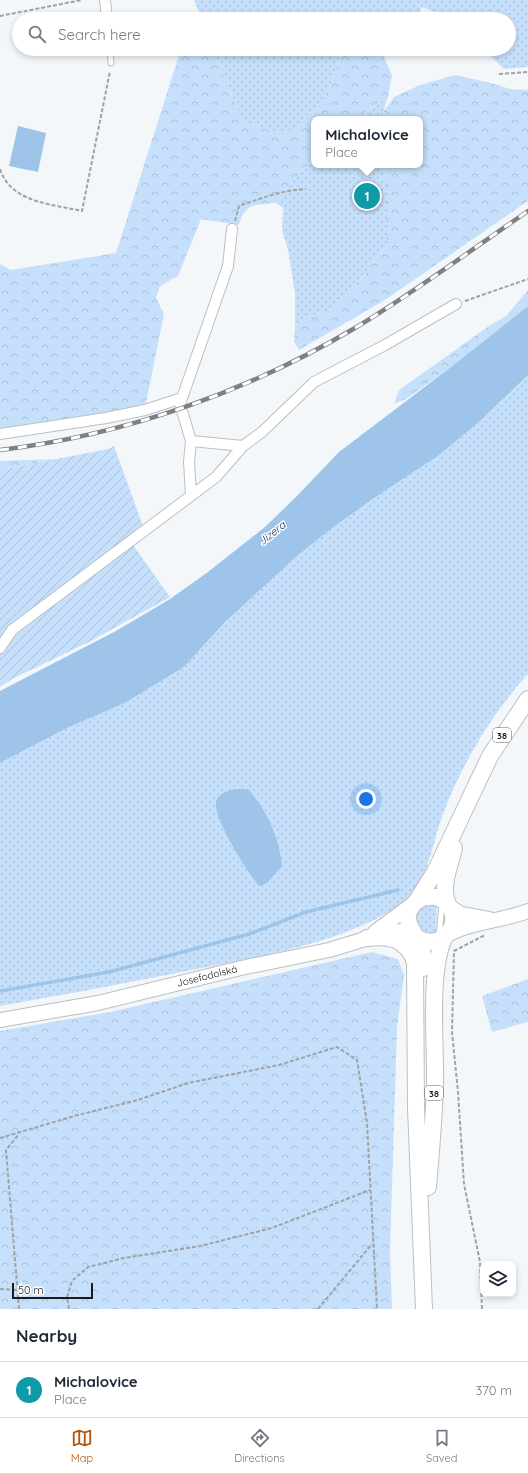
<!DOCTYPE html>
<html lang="en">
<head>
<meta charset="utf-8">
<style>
  :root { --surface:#fff; --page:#f6f6f7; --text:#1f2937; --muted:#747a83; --line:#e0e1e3; --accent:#b45309 }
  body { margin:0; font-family:Quicksand,sans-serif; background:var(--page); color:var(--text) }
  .controls { position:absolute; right:12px; bottom:12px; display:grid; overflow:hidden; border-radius:8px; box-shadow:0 2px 6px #0003 }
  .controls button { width:36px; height:36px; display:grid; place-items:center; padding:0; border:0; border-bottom:1px solid var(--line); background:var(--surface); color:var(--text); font:20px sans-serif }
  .scale { position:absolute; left:12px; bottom:10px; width:81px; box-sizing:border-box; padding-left:4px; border:2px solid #191a1b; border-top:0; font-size:11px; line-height:14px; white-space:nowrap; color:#191a1b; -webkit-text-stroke:3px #fff; paint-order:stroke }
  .you { position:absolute; left:366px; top:799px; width:14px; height:14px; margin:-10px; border:3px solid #fff; border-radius:50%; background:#1a73e8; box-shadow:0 0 0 6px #1a73e833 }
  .badge { display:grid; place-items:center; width:26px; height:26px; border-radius:50%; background:var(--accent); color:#fff; font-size:13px; font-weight:700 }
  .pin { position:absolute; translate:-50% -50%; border:2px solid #fff; box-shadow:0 1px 4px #0006 }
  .popup { position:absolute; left:311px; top:116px; width:112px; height:52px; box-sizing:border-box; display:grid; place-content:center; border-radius:8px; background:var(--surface); filter:drop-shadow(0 1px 3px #0005); font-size:13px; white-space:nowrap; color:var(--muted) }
  .popup b { font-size:15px; color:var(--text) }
  .popup::after { content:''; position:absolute; left:50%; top:100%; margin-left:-8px; border:8px solid transparent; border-top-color:var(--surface) }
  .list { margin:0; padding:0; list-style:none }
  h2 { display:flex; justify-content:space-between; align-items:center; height:52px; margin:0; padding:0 16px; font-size:17px }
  h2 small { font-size:13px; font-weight:400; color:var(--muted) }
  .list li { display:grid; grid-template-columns:26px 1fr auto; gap:12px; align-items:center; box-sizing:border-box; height:56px; padding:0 16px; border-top:1px solid var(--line) }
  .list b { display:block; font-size:15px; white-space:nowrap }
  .list p { margin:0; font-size:13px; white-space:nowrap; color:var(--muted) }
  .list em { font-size:13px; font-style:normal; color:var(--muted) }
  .icon { flex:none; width:22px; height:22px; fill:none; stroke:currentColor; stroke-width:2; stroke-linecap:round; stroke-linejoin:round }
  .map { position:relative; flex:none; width:528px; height:1309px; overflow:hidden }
  .search { position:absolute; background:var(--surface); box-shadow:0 2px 6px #0003; left:12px; right:12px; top:12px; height:44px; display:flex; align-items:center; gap:10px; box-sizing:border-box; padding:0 14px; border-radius:22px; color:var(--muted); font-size:15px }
  .sheet { height:108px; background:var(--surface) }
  nav { display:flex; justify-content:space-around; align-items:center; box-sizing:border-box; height:56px; border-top:1px solid var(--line); background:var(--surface); font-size:11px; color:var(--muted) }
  nav a { display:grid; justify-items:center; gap:2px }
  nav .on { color:var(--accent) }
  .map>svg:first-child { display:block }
  .grass { fill:url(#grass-dots) }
  .forest { fill:url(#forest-crowns) }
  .garden { fill:url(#garden-furrows) }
  .water { fill:#9ec4ea }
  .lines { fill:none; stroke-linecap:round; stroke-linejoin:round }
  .stream { stroke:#9ec4ea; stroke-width:3.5 }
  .lane-casing { stroke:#bcbfc2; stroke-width:7 }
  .street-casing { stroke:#bcbfc2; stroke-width:12 }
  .secondary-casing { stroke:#bcbfc2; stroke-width:16 }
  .primary-casing { stroke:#bcbfc2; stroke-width:18 }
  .path { stroke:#a0a2a4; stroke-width:2; stroke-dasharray:4 2; stroke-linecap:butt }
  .lane { stroke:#fff; stroke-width:5 }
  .street { stroke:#fff; stroke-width:10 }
  .secondary { stroke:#fff; stroke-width:14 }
  .primary { stroke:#fff; stroke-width:16 }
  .rail-casing { stroke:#7e8082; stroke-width:4.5 }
  .rail { stroke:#fff; stroke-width:3; stroke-dasharray:9; stroke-linecap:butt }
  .labels { text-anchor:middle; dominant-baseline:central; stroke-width:3; stroke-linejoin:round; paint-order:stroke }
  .shield { fill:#fff; stroke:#5e5f5f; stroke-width:1 }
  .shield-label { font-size:9px; font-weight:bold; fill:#191a1b }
  .street-label { font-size:10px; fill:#191a1b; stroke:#fff }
  .water-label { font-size:11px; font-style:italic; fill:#073356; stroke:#fff }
</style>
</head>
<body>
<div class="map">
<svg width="528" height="1309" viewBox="0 0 528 1309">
  <defs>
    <pattern id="grass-dots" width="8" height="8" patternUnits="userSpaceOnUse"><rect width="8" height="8" fill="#c6e0fb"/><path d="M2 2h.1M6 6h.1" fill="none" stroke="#aac0d7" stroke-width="1.8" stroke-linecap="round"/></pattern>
    <pattern id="forest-crowns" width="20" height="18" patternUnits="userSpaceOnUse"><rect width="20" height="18" fill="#c6e0fb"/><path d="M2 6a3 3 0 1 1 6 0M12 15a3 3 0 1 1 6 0" fill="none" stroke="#aac0d7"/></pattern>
    <pattern id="garden-furrows" width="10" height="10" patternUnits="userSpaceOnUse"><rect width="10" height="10" fill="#c6e0fb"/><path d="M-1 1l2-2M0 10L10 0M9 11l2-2" fill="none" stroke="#aac0d7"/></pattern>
  </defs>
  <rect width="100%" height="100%" fill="#f4f7fa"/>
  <path class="grass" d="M194,0H528V67L504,69L483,49H509V19H451L422,7L416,19H202Z
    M213,49H349C335,61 337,67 331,84C328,91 323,98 319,105C297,142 276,134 242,120Z
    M388,97L381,119H354Z
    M314,160V165H384L387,184V247L374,260L366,273L332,310L305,317L295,326V293L288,250L282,231L283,208L276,203L302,170Z
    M528,375V674C492,713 460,767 442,817C433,841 429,873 413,893C404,905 388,912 376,919C313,950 240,960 172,974C115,985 57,996 0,1006V763L67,728L125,703L184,667L224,623L296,557L332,528L377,496L438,456L478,423Z
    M428,904L437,905L436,935L427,936L415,924L417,911Z"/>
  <path class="forest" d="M181,49H213L242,120C276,134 297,142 319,105C323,98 328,91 331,84C337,67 335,61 349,49H381L392,76L388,97L354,119H314V160L302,170L276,203C256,205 245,202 239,225L201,219L178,276L160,286L156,298L164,314L146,403L143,408L0,431V264L11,270L116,253Z
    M455,75L491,83L510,89L528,90V201L385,300L299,350L294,342L295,326L305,317L332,310L366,273L374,260L387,247V184L384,165H420V119H381V115L394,97L420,85Z
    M528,290V306L451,367L406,399L394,404L399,390L489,326L506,316Z
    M55,459L0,470V461Z
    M372,952L398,959L404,975L397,1028L390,1251L392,1309H0V1031L110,1012Z
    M528,979V1022L492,1032L482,996Z"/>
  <path class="garden" d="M114,446L143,526L128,538L170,597L91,641L12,679L0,687V470L108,449Z"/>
  <path class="water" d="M18,126L46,133L38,172L9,166Z
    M528,306V375L478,423L438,456L377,496L332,528L296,557L224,623L184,667L125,703L67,728L0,763V691L116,631L170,599L208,572L265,527L297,496L339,452L451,367Z
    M235,789H248C266,809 280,838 282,866L267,883L259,886C248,873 213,818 216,802C218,793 228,791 235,789Z"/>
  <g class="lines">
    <path class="stream" d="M0,991L109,972L249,934L306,912L398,890"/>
    <defs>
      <path id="lane" d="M110,49L111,63
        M439,936L442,904"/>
      <path id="street" d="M105,0L107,19
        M0,434L106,418L145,410L182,398
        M191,441L243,446
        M191,495L189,462L191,441L180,404L228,266L232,229
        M0,648L12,630L216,477L243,446L262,432L314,382L385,345L456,304"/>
      <path id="secondary" d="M450,907L461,914L489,919
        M375,932L414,903
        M447,935C471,922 502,921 528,911
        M0,1020L98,1003L241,968L329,950L385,933L403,931L413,933"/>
      <path id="primary" d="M416,902L435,872L490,756L528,699
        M448,905C440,887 450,866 454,848
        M413,934C436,957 468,923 446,903C441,898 435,896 429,897C423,897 417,900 413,905C400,920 415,932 421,946C423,953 423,960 423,968
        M367,938C389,935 407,939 415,962L416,1108L424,1309
        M428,1187C431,1153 434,1119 435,1084C436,1044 428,970 445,936"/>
    </defs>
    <use href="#lane" class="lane-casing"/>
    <use href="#street" class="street-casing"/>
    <use href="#secondary" class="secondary-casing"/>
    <use href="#primary" class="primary-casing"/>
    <path class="path" d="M0,16L82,0
      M499,74L528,72
      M0,169C11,203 52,204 82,211L110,71
      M235,221L239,206C262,198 282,190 306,189
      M465,301L528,279
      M0,1138L74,1116L138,1100L188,1083L279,1065L337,1047L357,1060L367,1123L377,1309
      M0,1289L18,1290
      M19,1309L6,1150L19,1134
      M69,1309L67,1297L72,1281L88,1267L124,1258L200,1246L272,1228L370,1190
      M318,1309L372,1244
      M482,1309L480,1262L464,1184L458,1092L452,1032L454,951L485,935"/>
    <use href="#lane" class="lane"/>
    <use href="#street" class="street"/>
    <use href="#secondary" class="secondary"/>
    <use href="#primary" class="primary"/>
    <defs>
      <path id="rail" d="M0,450C125,435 247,392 355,328C415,292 471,250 528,211"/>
    </defs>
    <use href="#rail" class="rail-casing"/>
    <use href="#rail" class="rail"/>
  </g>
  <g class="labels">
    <g class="shield">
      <rect x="493" y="728" width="18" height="14" rx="3"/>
      <rect x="425" y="1086" width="18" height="14" rx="3"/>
    </g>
    <g class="shield-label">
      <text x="502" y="735">38</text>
      <text x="434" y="1093">38</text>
    </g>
    <g class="street-label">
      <text transform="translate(207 976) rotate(-14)">Josefodolská</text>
    </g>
    <g class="water-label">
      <text transform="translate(272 533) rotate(-39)">Jizera</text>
    </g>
  </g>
</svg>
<div class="controls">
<button><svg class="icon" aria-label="layers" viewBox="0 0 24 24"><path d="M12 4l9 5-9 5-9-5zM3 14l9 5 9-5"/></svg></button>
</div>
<div class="scale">50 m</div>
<div class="you"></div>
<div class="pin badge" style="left:367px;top:196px;background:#0f9aa8">1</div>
<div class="popup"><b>Michalovice</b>Place</div>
<div class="search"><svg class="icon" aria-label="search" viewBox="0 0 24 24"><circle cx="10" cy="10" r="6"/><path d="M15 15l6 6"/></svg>Search here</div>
</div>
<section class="sheet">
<h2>Nearby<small></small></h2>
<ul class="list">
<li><span class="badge" style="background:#0f9aa8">1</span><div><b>Michalovice</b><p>Place</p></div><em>370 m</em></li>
</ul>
</section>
<nav>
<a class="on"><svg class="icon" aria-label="map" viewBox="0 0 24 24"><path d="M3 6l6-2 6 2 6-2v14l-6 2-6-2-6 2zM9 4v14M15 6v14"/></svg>Map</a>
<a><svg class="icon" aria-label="directions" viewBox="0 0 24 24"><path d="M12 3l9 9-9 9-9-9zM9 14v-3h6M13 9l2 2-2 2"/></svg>Directions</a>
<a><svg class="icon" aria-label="saved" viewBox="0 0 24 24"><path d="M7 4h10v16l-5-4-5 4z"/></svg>Saved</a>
</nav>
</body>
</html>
